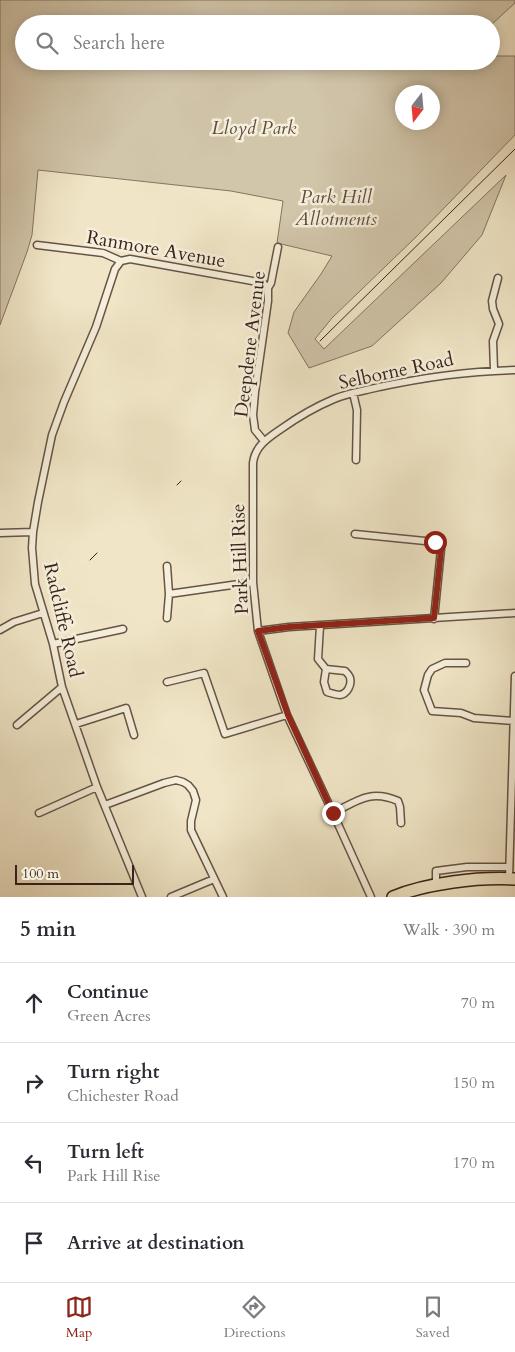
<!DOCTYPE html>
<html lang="en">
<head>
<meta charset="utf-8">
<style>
  :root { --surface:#fff; --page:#f2f2f3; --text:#2b2b33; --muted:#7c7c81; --line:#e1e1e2; --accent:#8f2418 }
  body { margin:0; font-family:Cardo,serif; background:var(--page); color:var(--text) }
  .compass { position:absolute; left:395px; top:85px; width:45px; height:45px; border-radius:50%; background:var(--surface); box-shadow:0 2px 12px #0003; rotate:196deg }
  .scale { position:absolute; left:15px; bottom:12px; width:119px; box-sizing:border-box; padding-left:5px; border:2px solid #39231b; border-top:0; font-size:14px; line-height:18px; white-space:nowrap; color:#39231b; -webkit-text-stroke:4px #f5efdb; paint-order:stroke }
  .stop { position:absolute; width:15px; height:15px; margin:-11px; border:4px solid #8f2418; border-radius:50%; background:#fff }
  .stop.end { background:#8f2418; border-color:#fff; box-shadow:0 1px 5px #0008 }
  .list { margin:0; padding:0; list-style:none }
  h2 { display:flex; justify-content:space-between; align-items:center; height:65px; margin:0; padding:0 20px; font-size:21px }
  h2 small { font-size:16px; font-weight:400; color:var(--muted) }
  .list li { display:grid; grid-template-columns:32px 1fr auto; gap:15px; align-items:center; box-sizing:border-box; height:80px; padding:0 20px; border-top:1px solid var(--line) }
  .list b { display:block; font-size:19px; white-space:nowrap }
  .list p { margin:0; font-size:16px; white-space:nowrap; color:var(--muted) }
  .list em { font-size:16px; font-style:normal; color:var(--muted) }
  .icon { flex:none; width:28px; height:28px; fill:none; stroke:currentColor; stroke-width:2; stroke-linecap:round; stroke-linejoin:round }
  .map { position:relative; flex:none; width:515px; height:897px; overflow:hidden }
  .search { position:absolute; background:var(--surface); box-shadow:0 2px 12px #0003; left:15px; right:15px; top:15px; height:55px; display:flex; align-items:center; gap:12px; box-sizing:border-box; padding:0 18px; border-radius:28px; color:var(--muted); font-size:19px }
  .sheet { height:385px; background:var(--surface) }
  nav { display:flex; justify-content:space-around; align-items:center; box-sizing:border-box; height:70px; border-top:1px solid var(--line); background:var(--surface); font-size:14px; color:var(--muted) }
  nav a { display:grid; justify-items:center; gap:2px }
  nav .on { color:var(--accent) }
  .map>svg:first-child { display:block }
  .green { fill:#d1c5aa; stroke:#857462; fill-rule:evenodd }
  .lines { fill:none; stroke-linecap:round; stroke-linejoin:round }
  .street-casing { stroke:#675446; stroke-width:9 }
  .highway-casing { stroke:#39231b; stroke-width:14 }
  .street { stroke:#f5efdb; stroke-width:6 }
  .highway { stroke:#f0e6c7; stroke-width:11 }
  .tram { stroke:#39231b; stroke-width:1 }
  .route { stroke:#8f2418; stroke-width:6 }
  .labels { text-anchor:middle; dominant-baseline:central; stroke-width:5; stroke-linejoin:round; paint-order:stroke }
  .park-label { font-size:19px; font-style:italic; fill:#5f4c3f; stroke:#f5efdb }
  .street-label { font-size:19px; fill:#39231b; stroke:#f5efdb }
</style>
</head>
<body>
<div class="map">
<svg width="515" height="897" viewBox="0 0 515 897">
  <rect width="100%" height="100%" fill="#f0e6c7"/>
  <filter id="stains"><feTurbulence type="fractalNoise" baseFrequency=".004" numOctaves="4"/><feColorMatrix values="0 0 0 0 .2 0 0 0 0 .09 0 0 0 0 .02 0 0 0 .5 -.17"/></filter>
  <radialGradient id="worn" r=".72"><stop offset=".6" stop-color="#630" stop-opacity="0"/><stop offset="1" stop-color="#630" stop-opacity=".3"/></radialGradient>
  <path class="green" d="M0,0H515V3L491,25V24H24V61H491V56H515V135L416,237L332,318L315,339L324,349L506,175L482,235L441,283L372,346L309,368L288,333L294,312L321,274L332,256L277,243L283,201L231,191L38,170L32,235L27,252L0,325ZM402,92H432V122H402Z"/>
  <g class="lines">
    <defs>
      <path id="street" d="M37,245L103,253L121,261L130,259L258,282L264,284L268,288
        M121,261L115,269L96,327L64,402L52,435L38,502L33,532L32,548L35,584L53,644L62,687L97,787L142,897
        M494,370L493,341L499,324L493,309L492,301L498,278
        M353,393L357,410L356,460
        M264,441L255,430L253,415L255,392L268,301V288L271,283L278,247
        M0,533L33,532
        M355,534L435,542L441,549L434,619
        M167,566L169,594L167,618
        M169,594L253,582
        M320,626L318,659L326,669L324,682L327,692C331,693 335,695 340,695C347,694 352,685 350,678C350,676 347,673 345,671L326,669
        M0,630L14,622L43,613
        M258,631L289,627L515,613
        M53,644L123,629
        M466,663H445L432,669L428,675L424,690L432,711L461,713L474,718L513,721
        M167,682L204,673L225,734L287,715
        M76,724L126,708L134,735
        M17,725L62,687
        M105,805L164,783L176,780L183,782L188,785L193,791L196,800L191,821V830L223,897
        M39,813L97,787
        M333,813C357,801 370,789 398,801L400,807L401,823
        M509,879L515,676
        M436,885V871L467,867H509
        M171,897L214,879
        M371,897L333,813L287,715L258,631L253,582V463C255,446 268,438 281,429C298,417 315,407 334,399C348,393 364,391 379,387C425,377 468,371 515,370"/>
      <path id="highway" d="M393,897C427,883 478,877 515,879"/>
    </defs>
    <use href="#street" class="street-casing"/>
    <use href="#highway" class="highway-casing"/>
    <use href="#street" class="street"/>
    <use href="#highway" class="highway"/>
    <path class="tram" d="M320,341L515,149
      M177,485L181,481
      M90,560L97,553"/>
  </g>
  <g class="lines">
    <path class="route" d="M333,813L288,715L258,631L289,627L434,618L441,550L435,542"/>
  </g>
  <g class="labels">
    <g class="park-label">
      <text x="254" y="128">Lloyd Park</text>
      <text x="336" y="197">Park Hill<tspan x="336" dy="22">Allotments</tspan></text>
    </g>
    <g class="street-label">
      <text transform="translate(156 249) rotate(10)">Ranmore Avenue</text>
      <text transform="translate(250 344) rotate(-83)">Deepdene Avenue</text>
      <text transform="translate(396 371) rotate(-12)">Selborne Road</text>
      <text transform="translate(240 559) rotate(-92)">Park Hill Rise</text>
      <text transform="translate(63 620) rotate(77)">Radcliffe Road</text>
    </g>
  </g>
  <rect width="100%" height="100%" filter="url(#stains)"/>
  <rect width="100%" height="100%" fill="url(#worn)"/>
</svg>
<svg class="compass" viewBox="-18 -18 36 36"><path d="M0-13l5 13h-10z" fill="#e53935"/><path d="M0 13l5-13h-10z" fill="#7c7c81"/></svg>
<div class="scale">100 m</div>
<div class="stop" style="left:435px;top:542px"></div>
<div class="stop end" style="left:333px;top:813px"></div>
<div class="search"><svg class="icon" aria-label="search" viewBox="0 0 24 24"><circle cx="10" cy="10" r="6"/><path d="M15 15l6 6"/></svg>Search here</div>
</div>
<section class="sheet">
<h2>5 min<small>Walk · 390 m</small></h2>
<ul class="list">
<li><svg class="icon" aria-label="ahead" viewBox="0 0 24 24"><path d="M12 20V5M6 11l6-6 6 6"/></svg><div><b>Continue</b><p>Green Acres</p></div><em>70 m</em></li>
<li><svg class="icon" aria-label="right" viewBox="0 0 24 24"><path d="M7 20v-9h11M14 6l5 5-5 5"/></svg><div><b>Turn right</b><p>Chichester Road</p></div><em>150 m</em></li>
<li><svg class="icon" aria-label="left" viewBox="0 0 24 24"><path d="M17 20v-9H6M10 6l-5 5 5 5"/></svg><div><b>Turn left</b><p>Park Hill Rise</p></div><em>170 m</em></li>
<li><svg class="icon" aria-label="arrive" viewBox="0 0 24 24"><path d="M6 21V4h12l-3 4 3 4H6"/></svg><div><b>Arrive at destination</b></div></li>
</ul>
</section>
<nav>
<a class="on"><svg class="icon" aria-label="map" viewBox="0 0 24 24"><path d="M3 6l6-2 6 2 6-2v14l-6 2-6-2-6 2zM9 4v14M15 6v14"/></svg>Map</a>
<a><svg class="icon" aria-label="directions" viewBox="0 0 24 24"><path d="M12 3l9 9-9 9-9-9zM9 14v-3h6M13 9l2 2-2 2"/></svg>Directions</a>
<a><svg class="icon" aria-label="saved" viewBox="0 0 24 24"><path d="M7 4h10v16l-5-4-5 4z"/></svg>Saved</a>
</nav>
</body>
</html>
